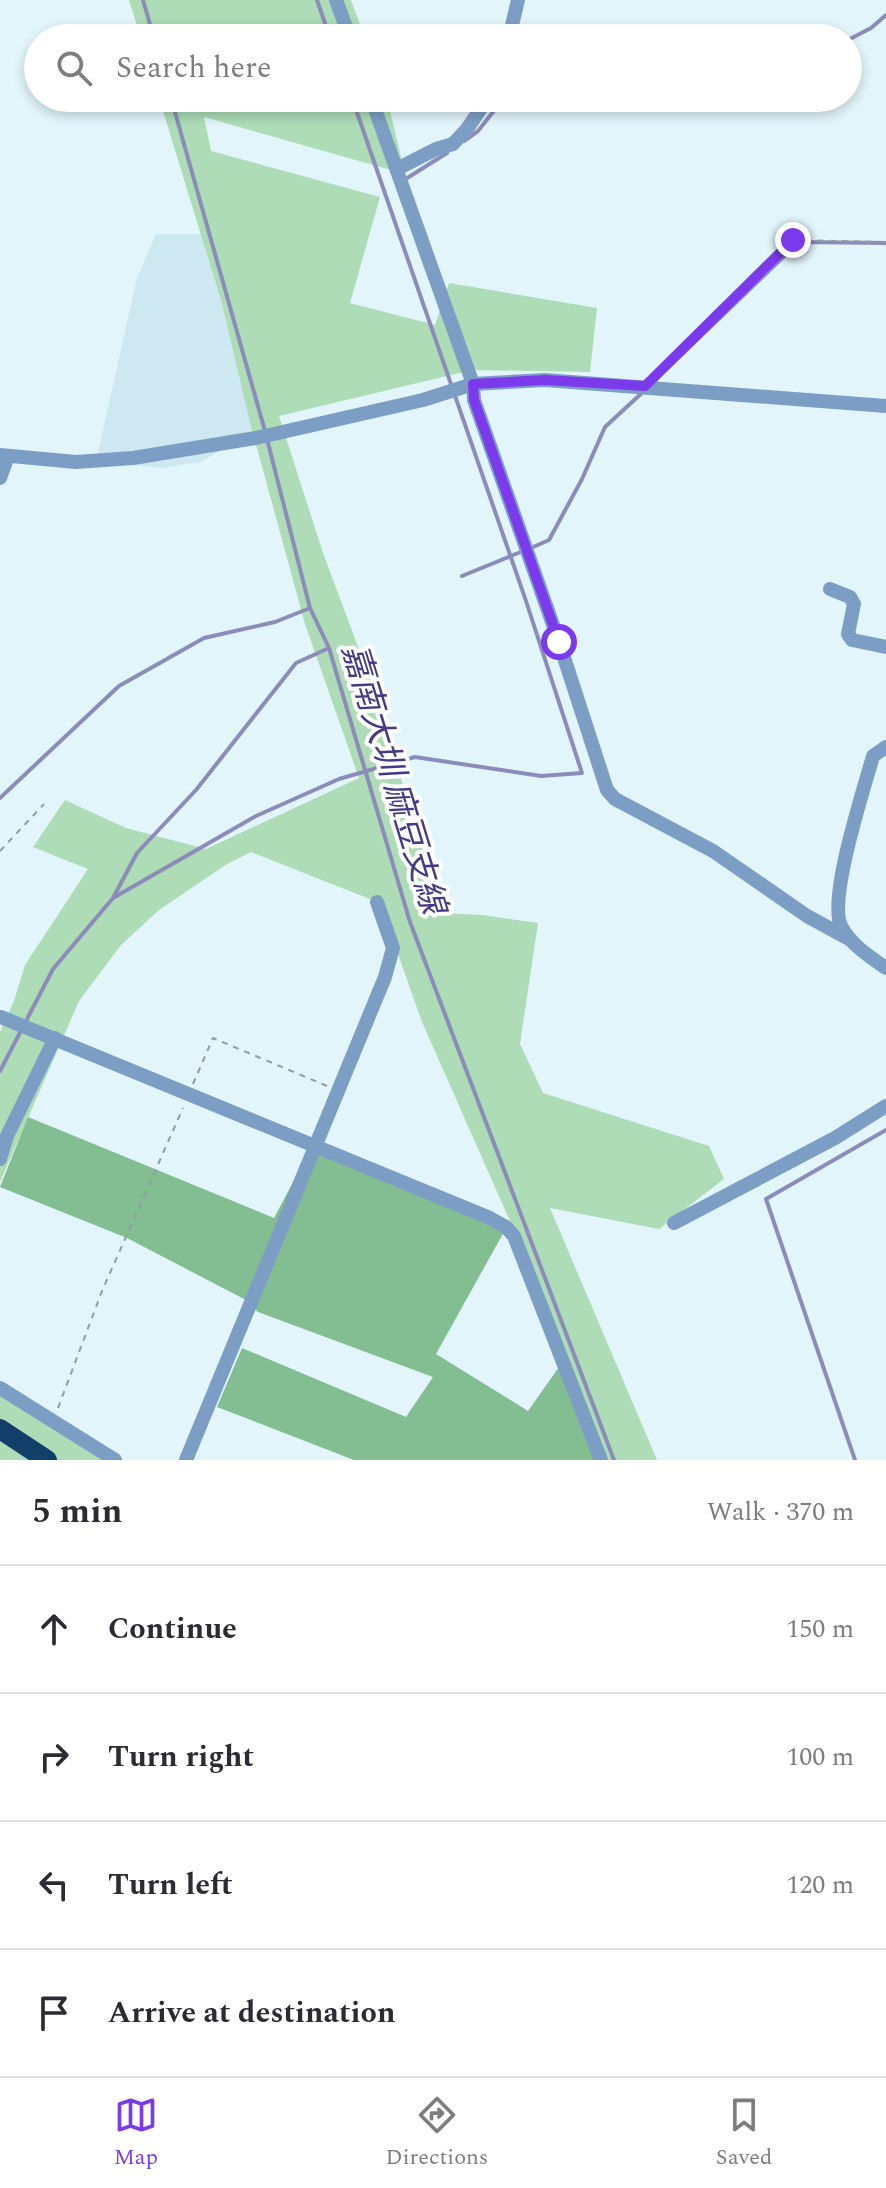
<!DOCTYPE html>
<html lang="en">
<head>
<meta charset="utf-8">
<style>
  :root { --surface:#fff; --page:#f7f7f7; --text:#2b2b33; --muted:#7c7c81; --line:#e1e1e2; --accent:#7c3aed }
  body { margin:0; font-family:Spectral,"Noto Sans TC",serif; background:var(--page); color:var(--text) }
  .stop { position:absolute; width:24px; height:24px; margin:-18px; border:6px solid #7c3aed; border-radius:50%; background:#fff }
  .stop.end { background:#7c3aed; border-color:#fff; box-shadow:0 2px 8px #0008 }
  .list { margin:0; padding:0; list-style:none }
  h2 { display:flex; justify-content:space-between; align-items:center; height:104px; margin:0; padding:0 32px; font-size:34px }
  h2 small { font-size:26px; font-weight:400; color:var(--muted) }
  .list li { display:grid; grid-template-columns:52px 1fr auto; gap:24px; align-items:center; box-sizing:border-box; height:128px; padding:0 32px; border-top:2px solid var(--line) }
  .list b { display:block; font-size:30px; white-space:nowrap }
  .list em { font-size:26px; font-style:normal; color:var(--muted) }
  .icon { flex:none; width:44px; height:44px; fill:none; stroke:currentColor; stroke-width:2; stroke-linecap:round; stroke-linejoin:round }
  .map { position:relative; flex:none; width:886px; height:1460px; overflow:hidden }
  .search { position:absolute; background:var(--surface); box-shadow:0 4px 12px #0003; left:24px; right:24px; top:24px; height:88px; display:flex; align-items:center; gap:20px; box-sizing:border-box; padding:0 28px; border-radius:44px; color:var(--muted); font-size:30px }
  .sheet { height:616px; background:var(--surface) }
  nav { display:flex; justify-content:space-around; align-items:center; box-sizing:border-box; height:112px; border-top:2px solid var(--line); background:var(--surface); font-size:22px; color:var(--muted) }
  nav a { display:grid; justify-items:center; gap:4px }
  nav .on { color:var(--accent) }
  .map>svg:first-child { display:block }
  .built { fill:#cde8f0 }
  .green { fill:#addcb7 }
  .forest { fill:#82be91 }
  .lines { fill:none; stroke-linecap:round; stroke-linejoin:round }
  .stream { stroke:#8c8cba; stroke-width:4 }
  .path { stroke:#8f9da1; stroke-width:2; stroke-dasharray:6 6; stroke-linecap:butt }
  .minor { stroke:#7d9ec4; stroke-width:14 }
  .highway { stroke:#123e6a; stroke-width:20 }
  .route { stroke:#7c3aed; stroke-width:10 }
  .labels { text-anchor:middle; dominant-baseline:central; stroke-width:8; stroke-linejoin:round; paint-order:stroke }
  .water-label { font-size:34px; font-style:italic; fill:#443a85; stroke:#fefefe }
</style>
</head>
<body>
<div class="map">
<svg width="886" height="1460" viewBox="0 0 886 1460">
  <rect width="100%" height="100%" fill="#e2f5fb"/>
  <path class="built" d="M156,234H201L221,300L253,431L201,462L161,468L96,461L137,278Z"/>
  <path class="green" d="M129,0H351L365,38H141Z
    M159,98H387L405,174L204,117L211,151L380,197L350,303L435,325L449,283L597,308L590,372L472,370L279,416L323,553L372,684L442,913L482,915L538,923L520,1044L543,1093L709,1146L724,1179L659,1229L550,1208L657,1460H599L559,1367L510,1221L422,1022L380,903L251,852L227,864L159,910L121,945L79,1001L0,1182V1032L14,1001L25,965L88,869L33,847L65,800L126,828L206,849L359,778L305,624L251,426L221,300Z
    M0,1385L116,1460H0Z"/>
  <path class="forest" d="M28,1117L274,1218L311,1148L510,1221L436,1354L528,1411L559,1367L597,1460H354L217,1407L242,1348L406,1417L433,1377L258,1312L244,1299L127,1238L0,1187Z"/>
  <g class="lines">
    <path class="stream" d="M143,0L154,38
      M317,0L330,38
      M848,40L871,28L886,15
      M171,98L265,431
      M719,98L790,110L797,98
      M464,141L478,131L504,98
      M404,180L447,153
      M650,385L799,242L886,243
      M267,439L310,608L329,648L410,922L614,1460
      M531,548L549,540L582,479L605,427L644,391
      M462,576L523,551
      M0,798L119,686L204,638L275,622L310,608
      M113,898L256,816L339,779L415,757L541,776L582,773L526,601L352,98
      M0,1071L53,969L113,898L137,853L196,790L296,663L329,648
      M855,1460L766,1199L886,1130"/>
    <path class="path" d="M657,374L793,240L886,242
      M0,851L44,804
      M193,1084L213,1038L327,1086
      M58,1408L102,1291L183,1108"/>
    <path class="minor" d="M336,0L350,38
      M509,38L518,0
      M371,98L473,384L474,400L559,642L607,790L615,799L713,851L807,916L851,940
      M397,169L436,149L453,144L467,129L488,98
      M0,455L76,462L133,458L256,438L423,400L473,384L545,380L886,406
      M0,478L8,456
      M830,589L850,597L854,604L848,634L852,640L886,647
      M886,747L873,756C864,789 828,898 841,926C850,944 870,957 886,968
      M1,1017L490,1218L506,1227L514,1236L601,1460
      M0,1159L7,1136L55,1038
      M674,1223L835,1138L886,1106
      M0,1388L115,1460
      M186,1460L385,977L393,948L377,902"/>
    <path class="highway" d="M0,1429L47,1460"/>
  </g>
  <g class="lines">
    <path class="route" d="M559,642L474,400L473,384L545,380L645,386L793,240"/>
  </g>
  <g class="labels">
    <g class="water-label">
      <text transform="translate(393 779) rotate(73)">嘉南大圳 麻豆支線</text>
    </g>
  </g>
</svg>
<div class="stop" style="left:559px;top:642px"></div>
<div class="stop end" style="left:793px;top:240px"></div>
<div class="search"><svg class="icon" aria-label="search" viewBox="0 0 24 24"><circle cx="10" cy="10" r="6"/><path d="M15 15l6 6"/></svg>Search here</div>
</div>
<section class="sheet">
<h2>5 min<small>Walk · 370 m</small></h2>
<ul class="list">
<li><svg class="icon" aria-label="ahead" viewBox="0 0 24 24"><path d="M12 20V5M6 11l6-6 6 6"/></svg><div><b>Continue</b></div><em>150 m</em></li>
<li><svg class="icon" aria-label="right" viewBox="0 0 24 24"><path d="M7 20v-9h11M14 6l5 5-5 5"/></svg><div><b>Turn right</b></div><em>100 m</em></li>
<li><svg class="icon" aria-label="left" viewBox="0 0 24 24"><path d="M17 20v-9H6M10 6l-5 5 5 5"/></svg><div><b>Turn left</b></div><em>120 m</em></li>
<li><svg class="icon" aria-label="arrive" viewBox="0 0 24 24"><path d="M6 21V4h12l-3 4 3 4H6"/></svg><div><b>Arrive at destination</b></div></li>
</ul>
</section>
<nav>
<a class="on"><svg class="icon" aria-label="map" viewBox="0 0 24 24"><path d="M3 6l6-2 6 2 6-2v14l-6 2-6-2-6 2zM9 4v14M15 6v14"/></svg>Map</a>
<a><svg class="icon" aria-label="directions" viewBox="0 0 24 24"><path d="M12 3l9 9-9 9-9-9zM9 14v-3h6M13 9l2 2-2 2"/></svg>Directions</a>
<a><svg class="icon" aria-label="saved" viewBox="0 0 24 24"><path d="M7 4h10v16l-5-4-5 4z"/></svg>Saved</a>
</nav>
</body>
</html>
